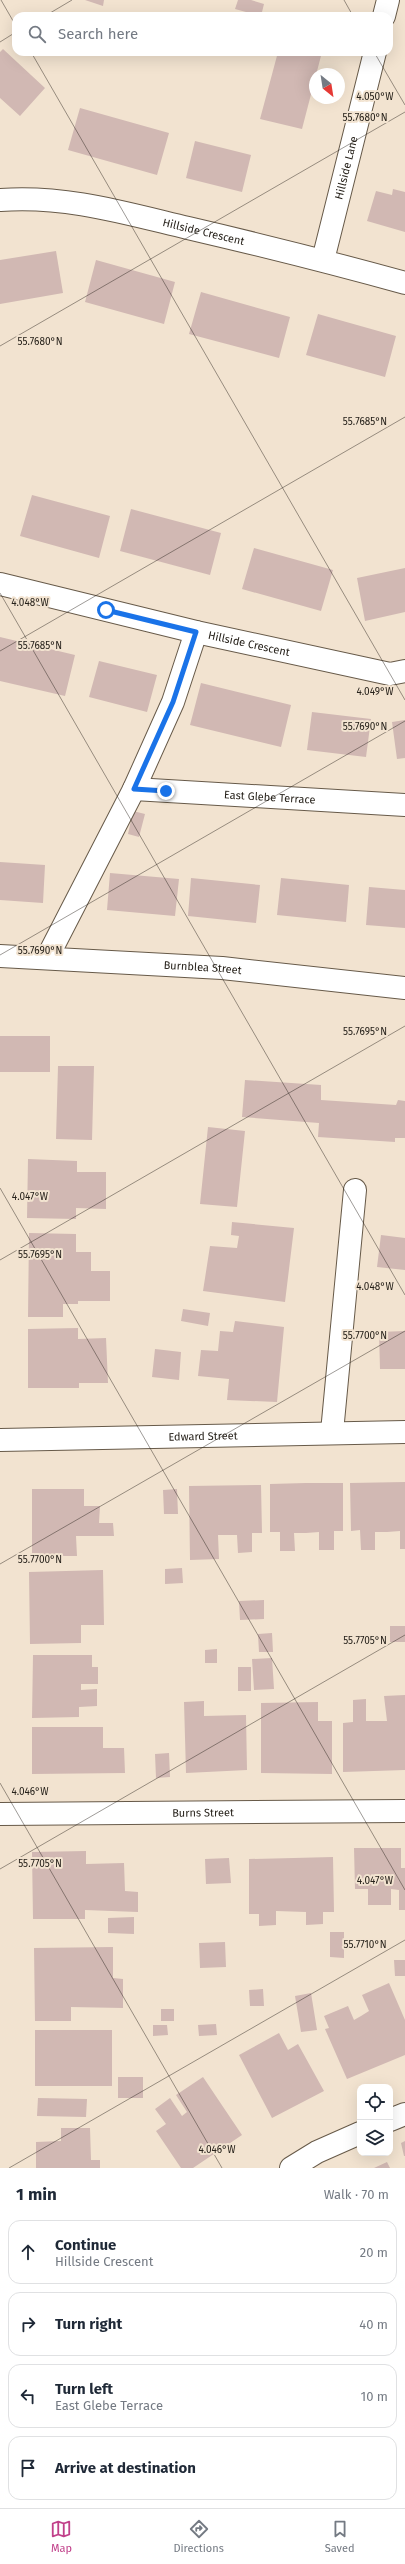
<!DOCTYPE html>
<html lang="en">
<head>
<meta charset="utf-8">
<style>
  :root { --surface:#fff; --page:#f6f6f7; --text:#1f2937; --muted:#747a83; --line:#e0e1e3; --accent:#c1408a }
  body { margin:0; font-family:"Fira Sans",sans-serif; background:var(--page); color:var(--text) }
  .controls { position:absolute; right:12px; bottom:12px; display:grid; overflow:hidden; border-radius:8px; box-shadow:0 4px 16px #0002 }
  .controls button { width:36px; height:36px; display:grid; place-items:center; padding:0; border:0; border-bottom:1px solid var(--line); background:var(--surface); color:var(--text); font:20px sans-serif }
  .compass { position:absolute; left:309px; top:68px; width:36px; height:36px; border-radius:50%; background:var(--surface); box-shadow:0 4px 16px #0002; rotate:150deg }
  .stop { position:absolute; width:12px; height:12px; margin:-9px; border:3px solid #1a73e8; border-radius:50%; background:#fff }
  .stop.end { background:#1a73e8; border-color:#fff; box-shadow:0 1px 4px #0008 }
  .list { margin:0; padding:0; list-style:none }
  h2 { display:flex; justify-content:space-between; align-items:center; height:52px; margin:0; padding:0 16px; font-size:17px }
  h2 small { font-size:13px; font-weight:400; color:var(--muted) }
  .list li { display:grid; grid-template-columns:26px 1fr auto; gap:12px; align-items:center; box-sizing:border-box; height:64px; margin:0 8px 8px; padding:0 8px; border:1px solid var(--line); border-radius:12px }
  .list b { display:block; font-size:15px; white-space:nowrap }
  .list p { margin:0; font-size:13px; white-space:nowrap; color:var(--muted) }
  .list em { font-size:13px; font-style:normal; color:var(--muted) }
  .icon { flex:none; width:22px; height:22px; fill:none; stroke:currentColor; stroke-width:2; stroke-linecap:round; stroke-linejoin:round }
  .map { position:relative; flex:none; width:405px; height:2168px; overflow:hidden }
  .search { position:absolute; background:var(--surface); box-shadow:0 4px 16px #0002; left:12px; right:12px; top:12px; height:44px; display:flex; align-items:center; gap:10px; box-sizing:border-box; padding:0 14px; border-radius:12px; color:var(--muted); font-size:15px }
  .sheet { height:340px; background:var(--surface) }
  nav { display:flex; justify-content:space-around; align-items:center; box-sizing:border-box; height:56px; border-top:1px solid var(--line); background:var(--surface); font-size:11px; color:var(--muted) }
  nav a { display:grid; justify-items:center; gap:2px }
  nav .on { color:var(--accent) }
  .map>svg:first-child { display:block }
  .building { fill:#d1b8b3 }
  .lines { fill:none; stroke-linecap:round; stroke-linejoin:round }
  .street-casing { stroke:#675a49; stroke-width:24 }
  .secondary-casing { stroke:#675a49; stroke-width:24 }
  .street { stroke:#fff; stroke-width:22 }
  .secondary { stroke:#fff; stroke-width:22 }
  .route { stroke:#1a73e8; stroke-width:5 }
  .ticks { fill:none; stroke:#27221b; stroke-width:1; stroke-opacity:0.45 }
  .labels { text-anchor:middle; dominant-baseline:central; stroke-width:4; stroke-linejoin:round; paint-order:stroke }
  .street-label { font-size:11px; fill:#27221b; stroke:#f2e3d0 }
  .ticks-label { font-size:10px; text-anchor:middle; fill:#27221b; stroke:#f2e3d0; stroke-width:4; stroke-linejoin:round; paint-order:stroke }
</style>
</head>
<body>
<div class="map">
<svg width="405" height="2168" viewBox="0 0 405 2168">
  <rect width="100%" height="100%" fill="#f2e3d0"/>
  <path class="building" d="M85,0H104L103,6Z
    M238,0H251L264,4L261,16L235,9Z
    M3,49L45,88L20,116L0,98V52Z
    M278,52H322L302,129L260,119Z
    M80,108L169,133L157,175L68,150Z
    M195,141L251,155L242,192L186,178Z
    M393,189L405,192V232L367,221L376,191L392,195Z
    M56,251L63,293L0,304V260Z
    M96,260L175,282L164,324L85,302Z
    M201,292L290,317L279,358L189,334Z
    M318,314L396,336L385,377L306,355Z
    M32,495L110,516L99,558L20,536Z
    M131,509L221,533L210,575L120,551Z
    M254,548L333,570L321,611L242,589Z
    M405,568V612L365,621L357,578Z
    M0,637L75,655L65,696L0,681Z
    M99,661L157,675L147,712L89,697Z
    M201,683L291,705L281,747L190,725Z
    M312,712L371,719L366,757L307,750Z
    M405,720V758L397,759L392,722Z
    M133,811L145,814L139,837L128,834Z
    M0,862L45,865L43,903L0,900Z
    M110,873L179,879L175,916L107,910Z
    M191,878L260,885L256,923L188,916Z
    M281,878L349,885L346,922L277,915Z
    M369,887L405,890V928L366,925Z
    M0,1036H50V1072H0Z
    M58,1066H94L92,1140L56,1139Z
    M245,1080L321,1085V1100L396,1105L398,1100L405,1101V1138H395V1142L318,1137L319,1123L242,1117Z
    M208,1127L245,1131L237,1207L200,1204Z
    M28,1159L77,1161V1172H106V1209L76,1208V1219L27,1218Z
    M232,1222L294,1228L285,1302L203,1291L210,1246L237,1248L239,1236L231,1235Z
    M29,1233L76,1234V1252H91V1271H110V1301H78V1304H63V1317H28Z
    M381,1235L405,1238V1270L377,1267Z
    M183,1309L210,1313L208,1326L181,1321Z
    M235,1321L284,1327L277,1402L227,1400L229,1379L198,1376L201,1350L218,1351L220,1331L233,1332Z
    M78,1328V1339L106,1338L108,1383H79V1388H28V1329Z
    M405,1331V1369H380L379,1332Z
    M155,1349L181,1352L179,1380L152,1377Z
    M405,1482V1549H400V1531L387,1532H375V1550H361L360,1530L351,1531L350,1483Z
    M306,1483H343V1531H334V1550H319V1532L306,1533H294L295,1551H280V1532H270V1484Z
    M261,1485L262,1533H252V1552L238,1553L237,1535H218L219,1559L190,1560L189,1486Z
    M32,1489H84V1506H100L99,1523H113L114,1536H76L77,1556H32Z
    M177,1489L178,1514H164L163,1490Z
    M182,1568L183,1583L165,1584V1569Z
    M103,1570L104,1625H81V1643L30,1644L29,1572Z
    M264,1600V1619L240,1620L239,1601Z
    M390,1626H405V1642H390Z
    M272,1633L273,1652H259L258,1634Z
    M217,1649V1663H205V1650Z
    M33,1655H92V1667H98V1684H81V1690L97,1689V1706L79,1707V1717L32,1718Z
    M272,1658L274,1689L254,1690L252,1659Z
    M238,1667H251V1691H238Z
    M405,1695V1770L343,1772V1723L353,1722V1700L366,1699V1721H387L384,1696Z
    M204,1701V1716L246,1715L247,1770L186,1773L184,1702Z
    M318,1702V1721H332V1774L261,1773V1703Z
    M32,1727H103V1748H124L125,1773L32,1774Z
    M169,1753L170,1777L156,1778L155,1754Z
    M354,1848H401V1868H405V1910H399V1890L391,1889V1905H368V1889H355Z
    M86,1851V1864L124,1863L125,1891L138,1892V1912L85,1910V1919H33L32,1852Z
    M333,1857L334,1912H323V1924L306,1925V1912L276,1911V1925L259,1926V1914H249V1859Z
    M229,1858L231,1883L206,1884L205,1859Z
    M134,1917V1934L108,1933V1918Z
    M330,1932H344V1958L330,1957Z
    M225,1942L226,1967L200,1968L199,1943Z
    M113,1947V1978L123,1979V2008L71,2007V2021H35L34,1948Z
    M394,1960H405V1976H395Z
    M389,1983L405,2020V2055L347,2079L325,2029L329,2028L324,2016L348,2006L354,2020L361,2016L369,2011L362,1995Z
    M263,1989L264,2006H250L249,1990Z
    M311,1993L317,2030L301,2032L295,1996Z
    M161,2009H174V2021H161Z
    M216,2024L217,2035L199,2036L198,2025Z
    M153,2025H167L168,2035L153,2036Z
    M35,2030H112V2086H35Z
    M279,2033L288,2050L298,2044L324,2091L272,2118L239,2055Z
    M118,2077H143V2098H118Z
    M203,2077L242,2135L193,2168H181L156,2131L166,2124L155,2109L170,2098L182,2116L187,2112L176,2095Z
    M38,2098L87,2099L86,2117L37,2116Z
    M61,2128H90L91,2160H100V2168H36V2142L61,2141Z
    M405,2141V2156H404L401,2143Z
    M387,2162L390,2168H374Z"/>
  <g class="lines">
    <defs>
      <g id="street">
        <path d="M384,16L388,0"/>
        <path id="s1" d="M0,200C65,195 125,213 188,228C261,245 333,263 405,283"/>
        <path id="s2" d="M323,260L375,52"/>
        <path id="s3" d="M0,584L196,632L390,674L405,671"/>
        <path id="s4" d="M134,789L405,805"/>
        <path id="s5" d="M0,956L222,968L405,988"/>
        <path d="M47,958L134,789L173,702L196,632"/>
        <path d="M332,1432L355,1190"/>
        <path id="s6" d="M0,1440L405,1432"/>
        <path id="s7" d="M0,1814L405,1811"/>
      </g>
      <path id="secondary" d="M390,2120L405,2114
        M291,2168L317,2152L360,2133"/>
    </defs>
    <use href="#street" class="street-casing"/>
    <use href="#secondary" class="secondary-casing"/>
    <use href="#street" class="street"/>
    <use href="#secondary" class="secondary"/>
  </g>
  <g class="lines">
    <path class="route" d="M106,610L196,632L173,702L134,789L166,791"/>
  </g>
  <path class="ticks" d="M1,0L16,26M344,0L353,16M45,16L72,0M0,42L16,32M31,52L405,700M374,52L405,105M0,346L405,112M0,593L405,1295M0,651L405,417M0,955L405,721M0,1188L405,1890M0,1260L405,1026M0,1564L405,1331M0,1783L222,2168M0,1869L405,1635M9,2168L405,1940"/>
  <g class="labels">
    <g class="street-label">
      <text stroke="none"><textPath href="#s2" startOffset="95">Hillside Lane</textPath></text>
      <text stroke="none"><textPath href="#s1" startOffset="207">Hillside Crescent</textPath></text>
      <text stroke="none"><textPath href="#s3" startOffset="256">Hillside Crescent</textPath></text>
      <text stroke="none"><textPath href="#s4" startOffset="136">East Glebe Terrace</textPath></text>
      <text stroke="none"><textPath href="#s5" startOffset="203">Burnblea Street</textPath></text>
      <text stroke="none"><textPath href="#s6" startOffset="203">Edward Street</textPath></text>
      <text stroke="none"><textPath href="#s7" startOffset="203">Burns Street</textPath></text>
    </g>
  </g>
  <g class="ticks-label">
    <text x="375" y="100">4.050°W</text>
    <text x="365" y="121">55.7680°N</text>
    <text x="40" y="345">55.7680°N</text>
    <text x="365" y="425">55.7685°N</text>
    <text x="30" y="606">4.048°W</text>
    <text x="40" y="649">55.7685°N</text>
    <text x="375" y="695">4.049°W</text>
    <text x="365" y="730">55.7690°N</text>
    <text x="40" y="954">55.7690°N</text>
    <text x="365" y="1035">55.7695°N</text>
    <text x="30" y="1200">4.047°W</text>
    <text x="40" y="1258">55.7695°N</text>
    <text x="375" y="1290">4.048°W</text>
    <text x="365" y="1339">55.7700°N</text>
    <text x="40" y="1563">55.7700°N</text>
    <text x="365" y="1644">55.7705°N</text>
    <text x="30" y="1795">4.046°W</text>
    <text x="40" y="1867">55.7705°N</text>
    <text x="375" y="1884">4.047°W</text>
    <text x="365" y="1948">55.7710°N</text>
    <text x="217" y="2153">4.046°W</text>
  </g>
</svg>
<div class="controls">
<button><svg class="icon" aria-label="locate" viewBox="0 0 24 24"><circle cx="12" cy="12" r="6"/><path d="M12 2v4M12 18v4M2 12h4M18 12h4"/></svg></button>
<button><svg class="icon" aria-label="layers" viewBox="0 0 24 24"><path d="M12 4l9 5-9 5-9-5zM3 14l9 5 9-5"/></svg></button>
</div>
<svg class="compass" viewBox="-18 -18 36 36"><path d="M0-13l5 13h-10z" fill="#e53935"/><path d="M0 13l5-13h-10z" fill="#747a83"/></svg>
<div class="stop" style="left:106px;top:610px"></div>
<div class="stop end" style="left:166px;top:791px"></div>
<div class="search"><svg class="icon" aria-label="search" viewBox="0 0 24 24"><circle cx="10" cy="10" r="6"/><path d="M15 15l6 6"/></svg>Search here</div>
</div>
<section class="sheet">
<h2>1 min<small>Walk · 70 m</small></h2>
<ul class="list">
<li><svg class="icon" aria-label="ahead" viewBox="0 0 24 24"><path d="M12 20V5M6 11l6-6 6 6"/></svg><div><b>Continue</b><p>Hillside Crescent</p></div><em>20 m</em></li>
<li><svg class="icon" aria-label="right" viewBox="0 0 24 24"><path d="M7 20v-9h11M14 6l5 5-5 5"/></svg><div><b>Turn right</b></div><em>40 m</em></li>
<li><svg class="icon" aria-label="left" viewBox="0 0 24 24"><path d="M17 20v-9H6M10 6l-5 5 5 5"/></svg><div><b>Turn left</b><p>East Glebe Terrace</p></div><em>10 m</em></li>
<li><svg class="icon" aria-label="arrive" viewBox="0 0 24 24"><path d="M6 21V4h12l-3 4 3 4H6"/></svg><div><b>Arrive at destination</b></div></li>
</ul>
</section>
<nav>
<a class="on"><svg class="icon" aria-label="map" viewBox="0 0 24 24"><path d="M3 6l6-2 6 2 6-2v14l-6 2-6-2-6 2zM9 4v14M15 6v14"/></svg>Map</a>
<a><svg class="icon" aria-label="directions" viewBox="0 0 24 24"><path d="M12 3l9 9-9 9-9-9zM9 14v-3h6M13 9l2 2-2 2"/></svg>Directions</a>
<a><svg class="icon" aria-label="saved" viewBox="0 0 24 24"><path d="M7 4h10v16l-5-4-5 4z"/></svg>Saved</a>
</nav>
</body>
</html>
